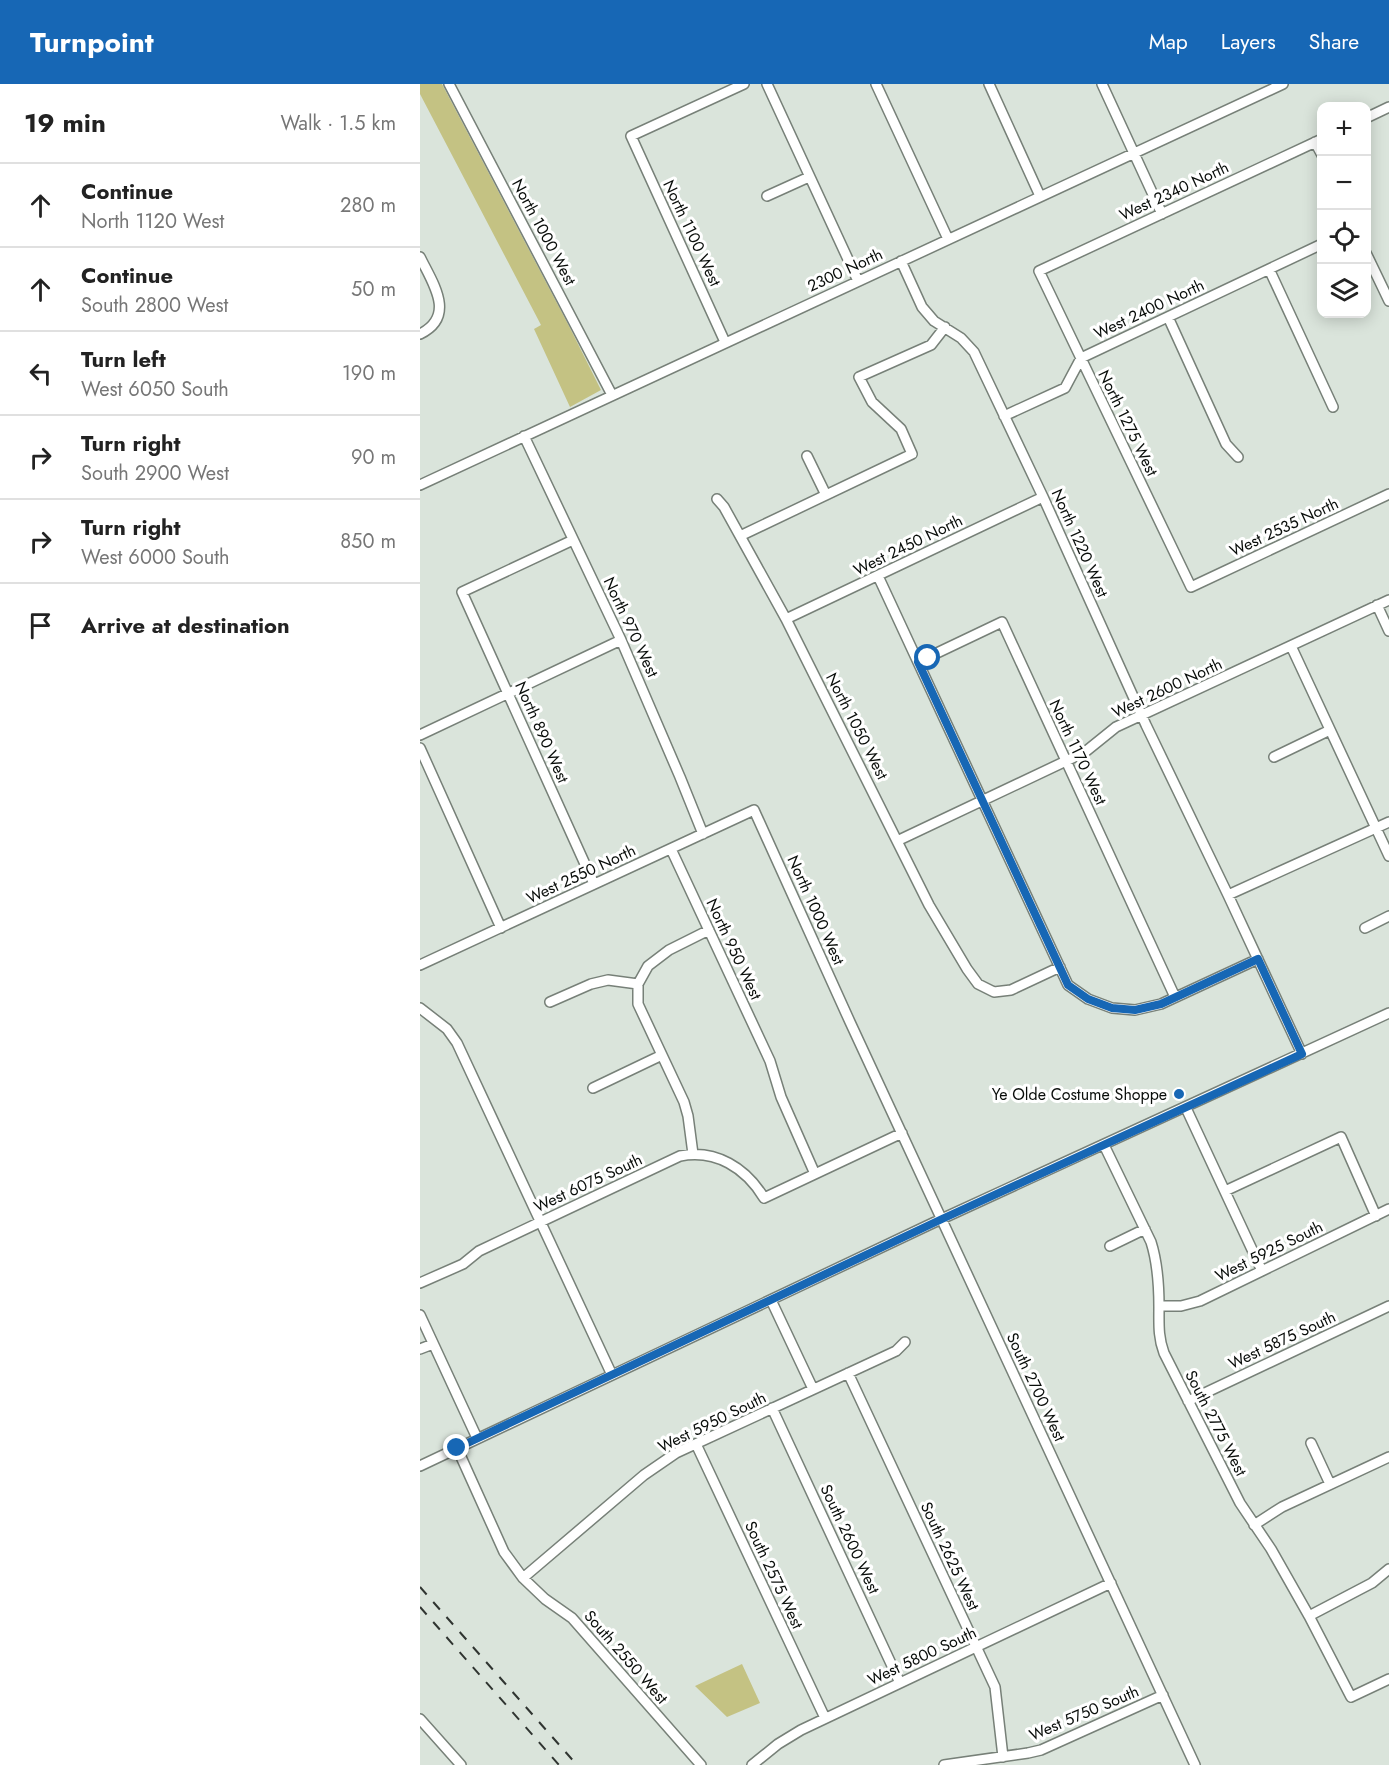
<!DOCTYPE html>
<html lang="en">
<head>
<meta charset="utf-8">
<style>
  :root { --surface:#fff; --page:#f6f6f6; --text:#222; --muted:#767676; --line:#e0e0e0; --accent:#1767b5 }
  body { margin:0; font-family:Jost,sans-serif; background:var(--page); color:var(--text) }
  .controls { position:absolute; right:18px; top:18px; display:grid; overflow:hidden; border-radius:12px; box-shadow:0 3px 15px #0003 }
  .controls button { width:54px; height:54px; display:grid; place-items:center; padding:0; border:0; border-bottom:2px solid var(--line); background:var(--surface); color:var(--text); font:30px sans-serif }
  .stop { position:absolute; width:18px; height:18px; margin:-14px; border:4px solid #1767b5; border-radius:50%; background:#fff }
  .stop.end { background:#1767b5; border-color:#fff; box-shadow:0 2px 6px #0008 }
  .list { margin:0; padding:0; list-style:none }
  h2 { display:flex; justify-content:space-between; align-items:center; height:78px; margin:0; padding:0 24px; font-size:26px }
  h2 small { font-size:20px; font-weight:400; color:var(--muted) }
  .list li { display:grid; grid-template-columns:39px 1fr auto; gap:18px; align-items:center; box-sizing:border-box; height:84px; padding:0 24px; border-top:2px solid var(--line) }
  .list b { display:block; font-size:22px; white-space:nowrap }
  .list p { margin:0; font-size:20px; white-space:nowrap; color:var(--muted) }
  .list em { font-size:20px; font-style:normal; color:var(--muted) }
  .icon { flex:none; width:33px; height:33px; fill:none; stroke:currentColor; stroke-width:2; stroke-linecap:round; stroke-linejoin:round }
  .map { position:relative; flex:none; width:969px; height:1681px; overflow:hidden }
  header { display:flex; align-items:center; gap:36px; box-sizing:border-box; height:84px; padding:0 30px; background:var(--accent); color:#fff }
  header strong { font-size:28px }
  nav { display:flex; gap:33px; margin-inline-start:auto; font-size:21px }
  main { display:flex }
  aside { flex:1; background:var(--surface) }
  .map>svg:first-child { display:block }
  .green { fill:#c4c283 }
  .lines { fill:none; stroke-linecap:round; stroke-linejoin:round }
  .minor-casing { stroke:#778078; stroke-width:12 }
  .minor { stroke:#fff; stroke-width:9 }
  .rail { stroke:#303531; stroke-width:2; stroke-dasharray:10 10; stroke-linecap:butt }
  .route { stroke:#1767b5; stroke-width:8 }
  .poi-dot { fill:#1767b5; stroke:#fff; stroke-width:2 }
  .labels { text-anchor:middle; dominant-baseline:central; stroke-width:6; stroke-linejoin:round; paint-order:stroke }
  .street-label { font-size:16px; fill:#090d0a; stroke:#fff }
  .poi-label { font-size:16px; fill:#090d0a; stroke:#fff; text-anchor:end }
</style>
</head>
<body>
<header>
<strong>Turnpoint</strong>
<nav><a>Map</a><a>Layers</a><a>Share</a></nav>
</header>
<main>
<aside>
<h2>19 min<small>Walk · 1.5 km</small></h2>
<ul class="list">
<li><svg class="icon" aria-label="ahead" viewBox="0 0 24 24"><path d="M12 20V5M6 11l6-6 6 6"/></svg><div><b>Continue</b><p>North 1120 West</p></div><em>280 m</em></li>
<li><svg class="icon" aria-label="ahead" viewBox="0 0 24 24"><path d="M12 20V5M6 11l6-6 6 6"/></svg><div><b>Continue</b><p>South 2800 West</p></div><em>50 m</em></li>
<li><svg class="icon" aria-label="left" viewBox="0 0 24 24"><path d="M17 20v-9H6M10 6l-5 5 5 5"/></svg><div><b>Turn left</b><p>West 6050 South</p></div><em>190 m</em></li>
<li><svg class="icon" aria-label="right" viewBox="0 0 24 24"><path d="M7 20v-9h11M14 6l5 5-5 5"/></svg><div><b>Turn right</b><p>South 2900 West</p></div><em>90 m</em></li>
<li><svg class="icon" aria-label="right" viewBox="0 0 24 24"><path d="M7 20v-9h11M14 6l5 5-5 5"/></svg><div><b>Turn right</b><p>West 6000 South</p></div><em>850 m</em></li>
<li><svg class="icon" aria-label="arrive" viewBox="0 0 24 24"><path d="M6 21V4h12l-3 4 3 4H6"/></svg><div><b>Arrive at destination</b></div></li>
</ul>
</aside>
<div class="map">
<svg width="969" height="1681" viewBox="0 0 969 1681">
  <rect width="100%" height="100%" fill="#dae4db"/>
  <path class="green" d="M0,0H22L149,242L181,306L150,323L114,245L121,241L0,10Z
    M322,1580L340,1619L307,1633L275,1602Z"/>
  <g class="lines">
    <defs>
      <path id="minor" d="M29,0L192,311
        M347,0L438,197
        M456,0L528,155
        M569,0L620,112
        M682,0L742,130
        M946,34L969,23
        M902,55L619,187L771,503L969,410
        M895,58L902,71
        M347,112L389,93
        M946,169L969,217
        M0,173C12,198 37,232 0,250
        M481,177L502,223L514,237L541,254L554,268L623,413L726,641L808,811L882,970
        M849,185L913,323
        M748,233L806,360L818,373
        M305,258L211,52L324,0
        M584,332L645,304L661,274L902,160
        M104,352L201,556L260,693L283,750
        M387,372L406,411
        M0,401L863,0
        M297,415L304,423L366,535L509,821L547,885L558,900L574,908L591,906L640,883
        M320,452L492,370L481,345L452,318L439,293L511,261L525,243
        M153,456L42,508L174,800
        M458,492L648,901L668,915L692,924L715,926L741,920L838,875
        M957,521L969,547
        M366,535L623,413
        M871,562L969,772
        M498,578L582,538L755,913
        M0,651L201,556
        M0,664L81,844
        M854,673L910,646
        M477,757L665,668L696,643L969,516
        M251,765L350,977L361,1013L395,1090
        M808,811L969,738
        M945,844L969,832
        M0,881L334,726L430,938L775,1681
        M218,900V920L264,1018L268,1032L273,1070
        M130,918L171,900L188,896L218,900L228,882L249,866L289,846
        M0,924L27,945L37,959L192,1291
        M173,1004L242,971
        M766,1024L842,1187
        M684,1061L731,1158C738,1180 739,1201 739,1223C739,1240 738,1253 744,1269L820,1419L851,1465L889,1532L931,1613L969,1595
        M805,1107L921,1053L956,1132
        M690,1162L725,1145
        M0,1199L43,1180L59,1167L260,1072C296,1065 326,1084 344,1114L482,1049
        M351,1216L393,1305
        M739,1222H761L780,1217L969,1125
        M0,1231L57,1354
        M0,1265L13,1260
        M428,1289L575,1603L583,1673
        M768,1317L969,1222
        M352,1324L480,1599
        M891,1359L910,1400
        M276,1360L405,1634
        M37,1364L84,1468L103,1494L125,1515L152,1534L281,1681
        M0,1382L515,1138L969,929
        M834,1441L862,1423L969,1373
        M103,1494L224,1391L256,1369L476,1267L485,1258
        M889,1532L952,1499L969,1485
        M0,1635L41,1681
        M332,1681L358,1660L381,1646L691,1499
        M524,1681L608,1669L621,1666L743,1611"/>
    </defs>
    <use href="#minor" class="minor-casing"/>
    <use href="#minor" class="minor"/>
    <path class="rail" d="M0,1503L157,1681
      M0,1523L139,1681"/>
  </g>
  <g class="lines">
    <path class="route" d="M37,1364L522,1135L882,970L838,875L741,920L715,926L692,924L668,915L648,901L498,578L508,574"/>
  </g>
  <circle class="poi-dot" cx="759" cy="1010" r="6"/>
  <g class="labels">
    <g class="street-label">
      <text transform="translate(754 107) rotate(-25)">West 2340 North</text>
      <text transform="translate(124 148) rotate(62)">North 1000 West</text>
      <text transform="translate(272 149) rotate(65)">North 1100 West</text>
      <text transform="translate(425 186) rotate(-25)">2300 North</text>
      <text transform="translate(729 225) rotate(-25)">West 2400 North</text>
      <text transform="translate(708 339) rotate(64)">North 1275 West</text>
      <text transform="translate(864 443) rotate(-25)">West 2535 North</text>
      <text transform="translate(660 459) rotate(66)">North 1220 West</text>
      <text transform="translate(488 461) rotate(-26)">West 2450 North</text>
      <text transform="translate(211 543) rotate(65)">North 970 West</text>
      <text transform="translate(747 604) rotate(-25)">West 2600 North</text>
      <text transform="translate(437 642) rotate(63)">North 1050 West</text>
      <text transform="translate(122 648) rotate(66)">North 890 West</text>
      <text transform="translate(658 668) rotate(65)">North 1170 West</text>
      <text transform="translate(161 790) rotate(-25)">West 2550 North</text>
      <text transform="translate(396 826) rotate(66)">North 1000 West</text>
      <text transform="translate(314 865) rotate(65)">North 950 West</text>
      <text transform="translate(168 1099) rotate(-25)">West 6075 South</text>
      <text transform="translate(849 1167) rotate(-26)">West 5925 South</text>
      <text transform="translate(862 1256) rotate(-25)">West 5875 South</text>
      <text transform="translate(616 1303) rotate(65)">South 2700 West</text>
      <text transform="translate(292 1338) rotate(-26)">West 5950 South</text>
      <text transform="translate(796 1339) rotate(63)">South 2775 West</text>
      <text transform="translate(430 1455) rotate(65)">South 2600 West</text>
      <text transform="translate(530 1472) rotate(65)">South 2625 West</text>
      <text transform="translate(354 1491) rotate(65)">South 2575 West</text>
      <text transform="translate(502 1572) rotate(-25)">West 5800 South</text>
      <text transform="translate(206 1573) rotate(49)">South 2550 West</text>
      <text transform="translate(664 1629) rotate(-23)">West 5750 South</text>
    </g>
    <g class="poi-label">
      <text x="747" y="1010">Ye Olde Costume Shoppe</text>
    </g>
  </g>
</svg>
<div class="controls">
<button>+</button>
<button>−</button>
<button><svg class="icon" aria-label="locate" viewBox="0 0 24 24"><circle cx="12" cy="12" r="6"/><path d="M12 2v4M12 18v4M2 12h4M18 12h4"/></svg></button>
<button><svg class="icon" aria-label="layers" viewBox="0 0 24 24"><path d="M12 4l9 5-9 5-9-5zM3 14l9 5 9-5"/></svg></button>
</div>
<div class="stop" style="left:508px;top:574px"></div>
<div class="stop end" style="left:37px;top:1364px"></div>
</div>
</main>
</body>
</html>
